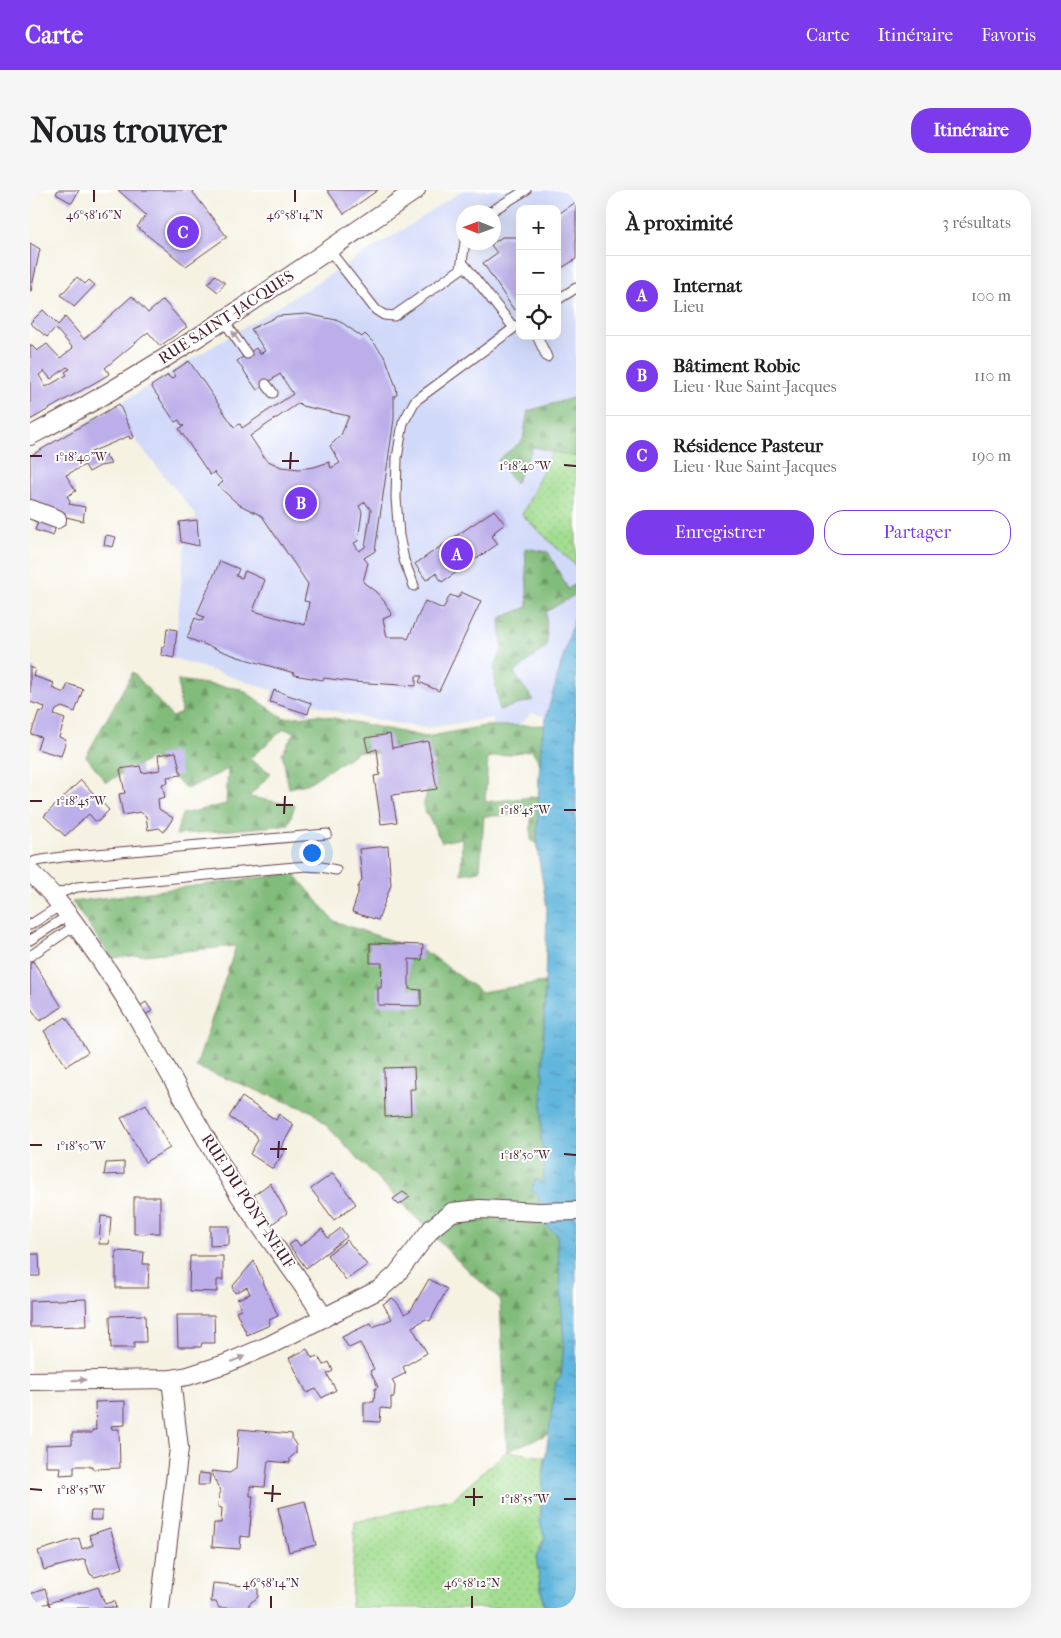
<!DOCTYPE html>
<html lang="fr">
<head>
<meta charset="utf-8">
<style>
  :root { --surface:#fff; --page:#f6f6f6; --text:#202124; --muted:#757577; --line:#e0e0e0; --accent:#7c3aed }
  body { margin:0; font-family:"IM FELL French Canon",serif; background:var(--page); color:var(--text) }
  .controls { position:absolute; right:15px; top:15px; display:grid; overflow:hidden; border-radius:10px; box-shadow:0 5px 20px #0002 }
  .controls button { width:45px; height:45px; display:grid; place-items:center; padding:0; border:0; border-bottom:1px solid var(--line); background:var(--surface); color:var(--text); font:25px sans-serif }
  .compass { position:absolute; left:426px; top:15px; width:45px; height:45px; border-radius:50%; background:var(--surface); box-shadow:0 5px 20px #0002; rotate:271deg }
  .you { position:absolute; left:281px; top:662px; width:18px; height:18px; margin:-12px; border:4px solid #fff; border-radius:50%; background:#1a73e8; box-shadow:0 0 0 8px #1a73e833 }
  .badge { display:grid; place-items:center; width:32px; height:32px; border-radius:50%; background:var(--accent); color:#fff; font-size:16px; font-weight:700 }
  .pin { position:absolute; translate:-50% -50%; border:2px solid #fff; box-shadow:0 1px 5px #0006 }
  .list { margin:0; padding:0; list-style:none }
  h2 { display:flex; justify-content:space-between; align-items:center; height:65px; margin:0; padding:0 20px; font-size:21px }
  h2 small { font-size:16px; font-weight:400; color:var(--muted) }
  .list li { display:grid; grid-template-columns:32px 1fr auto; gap:15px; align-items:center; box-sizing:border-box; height:80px; padding:0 20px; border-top:1px solid var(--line) }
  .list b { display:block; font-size:19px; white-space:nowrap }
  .list p { margin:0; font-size:16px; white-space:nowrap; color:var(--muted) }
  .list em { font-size:16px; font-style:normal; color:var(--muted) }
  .actions { display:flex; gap:10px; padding:15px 20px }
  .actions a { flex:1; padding:11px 0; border:1px solid var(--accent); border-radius:20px; text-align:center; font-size:18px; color:var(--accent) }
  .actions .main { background:var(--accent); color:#fff }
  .icon { flex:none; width:28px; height:28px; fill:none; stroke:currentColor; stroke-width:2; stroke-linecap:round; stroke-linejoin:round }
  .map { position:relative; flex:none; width:546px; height:1418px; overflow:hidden; border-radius:20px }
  header { display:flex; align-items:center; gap:30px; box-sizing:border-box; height:70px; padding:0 25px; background:var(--accent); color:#fff }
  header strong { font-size:24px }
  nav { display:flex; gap:28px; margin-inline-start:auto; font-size:18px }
  .intro { display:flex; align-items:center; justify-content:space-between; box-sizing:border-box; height:120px; padding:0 30px }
  h1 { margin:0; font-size:35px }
  .button { padding:12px 22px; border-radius:20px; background:var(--accent); color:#fff; font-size:18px; font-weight:700 }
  main { display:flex; gap:30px; padding:0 30px }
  aside { flex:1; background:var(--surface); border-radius:20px; box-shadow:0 5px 20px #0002 }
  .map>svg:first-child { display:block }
  .built { fill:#d1d9f9; fill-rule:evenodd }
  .grass { fill:url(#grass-dots); stroke:#767e5e }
  .forest { fill:url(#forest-firs); stroke:#666e52 }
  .water { fill:url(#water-ripples); stroke:#556a84 }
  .building { fill:#bcaee9; fill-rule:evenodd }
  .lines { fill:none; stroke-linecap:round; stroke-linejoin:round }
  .lane-casing { stroke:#643f46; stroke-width:11 }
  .street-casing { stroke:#643f46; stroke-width:20 }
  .lane { stroke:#fff; stroke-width:9 }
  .street { stroke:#fff; stroke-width:18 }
  .oneway { fill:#ae9aa0 }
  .ticks { fill:none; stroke:#4a1f2b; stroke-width:2 }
  .labels { text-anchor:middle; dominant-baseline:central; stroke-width:4; stroke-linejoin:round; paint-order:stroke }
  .street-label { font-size:16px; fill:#4a1f2b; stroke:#fff }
  .ticks-label { font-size:12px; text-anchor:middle; fill:#4a1f2b; stroke:#fff; stroke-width:4; stroke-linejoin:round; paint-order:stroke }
</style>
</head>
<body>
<header>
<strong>Carte</strong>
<nav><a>Carte</a><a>Itinéraire</a><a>Favoris</a></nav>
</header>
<div class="intro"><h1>Nous trouver</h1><a class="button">Itinéraire</a></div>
<main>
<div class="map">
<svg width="546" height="1418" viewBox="0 0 546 1418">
  <defs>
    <pattern id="grass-dots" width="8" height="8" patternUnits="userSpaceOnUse" patternTransform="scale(1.25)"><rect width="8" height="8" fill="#a2dd90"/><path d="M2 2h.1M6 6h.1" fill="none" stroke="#8dbd7c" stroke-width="1.8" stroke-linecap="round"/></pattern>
    <pattern id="forest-firs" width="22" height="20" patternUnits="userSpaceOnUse" patternTransform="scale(1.25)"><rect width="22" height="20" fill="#81bc7a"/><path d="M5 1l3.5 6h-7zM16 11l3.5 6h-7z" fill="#6c9864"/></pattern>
    <pattern id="water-ripples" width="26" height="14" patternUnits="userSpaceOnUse" patternTransform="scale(1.25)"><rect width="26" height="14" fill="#60b6dd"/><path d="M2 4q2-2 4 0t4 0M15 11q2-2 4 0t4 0" fill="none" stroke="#5193b3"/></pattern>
  </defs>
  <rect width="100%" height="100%" fill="#fff"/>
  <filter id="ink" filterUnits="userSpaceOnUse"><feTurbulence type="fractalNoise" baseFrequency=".02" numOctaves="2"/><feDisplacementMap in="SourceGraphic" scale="10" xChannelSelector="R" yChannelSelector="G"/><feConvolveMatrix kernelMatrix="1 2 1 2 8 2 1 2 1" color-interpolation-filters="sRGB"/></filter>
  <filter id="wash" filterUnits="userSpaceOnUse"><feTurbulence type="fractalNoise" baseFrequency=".0096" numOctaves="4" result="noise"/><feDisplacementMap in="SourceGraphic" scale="20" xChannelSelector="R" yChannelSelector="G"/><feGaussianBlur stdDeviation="1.12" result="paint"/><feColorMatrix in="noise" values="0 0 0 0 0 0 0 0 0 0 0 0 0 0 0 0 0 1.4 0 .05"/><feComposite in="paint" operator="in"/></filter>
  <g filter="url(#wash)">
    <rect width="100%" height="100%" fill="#f5f2e2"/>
    <path class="built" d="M433,0H546V423L516,527L503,523L487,536L463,535V528L395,538L314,524L144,468L155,353L169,356L166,325L106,251L89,214L379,36ZM490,19H527V146H490ZM433,22H463V52H433Z"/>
    <path class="grass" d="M546,211V376L492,325Z
      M477,1261L515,1267L510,1332L515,1346L506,1367L514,1418H321L325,1332L424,1308Z"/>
    <path class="forest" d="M546,207V267L503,257L485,294L468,270L493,250L498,221Z
      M495,358L518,362L538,399L546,394V404L516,422L517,456L484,483L503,510L469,520L464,479L472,459L470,428L498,417Z
      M103,482L142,527L151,523L148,490L211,499L254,528L289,525L396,547L454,536L524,535L519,589L502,560L458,568L455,612L532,604L528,661L501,651V625L454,626L450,681L431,684L432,648L412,652L393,617L405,571L329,561L277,594L259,598L252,563L265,542L254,539L219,569L241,583L219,607L265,615L258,635L146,645L152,624L196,614L198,579L157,599L122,568L76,592L56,566Z
      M264,683L304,731L400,764L451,802L532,789L535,1237L477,1261L470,1109L434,1077L283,922L166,877L206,756L82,768L42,712Z"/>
    <path class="water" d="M546,423V1418H514L506,1367L515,1349L510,1332L512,1308L514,1278L526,1191L531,1187L534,1153L527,1045L512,1032L508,1004L501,1001L506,989L513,993L515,970L511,949L517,718L508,664L507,646L509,585L511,555L516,527Z"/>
    <g id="blocks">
      <path class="building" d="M28,0H49L42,13L26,4Z
        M88,0H164L162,1L197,47L156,76L107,37L116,25Z
        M297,0H348L314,24Z
        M546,12V69L527,81V25Z
        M472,47H490V116L484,120L453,73L467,63L461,55Z
        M0,53L10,59L1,101H0Z
        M185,85L195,93L188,102L178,94Z
        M47,87L55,94L59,90L65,95L44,117L31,105Z
        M102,106L118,123L133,110L157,137L130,156L118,142L75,178L79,183L78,185L0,230V154L7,161L17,154L30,168L43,158L25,138L17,147L0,133L13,120L28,135L35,127L54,149ZM37,177L40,179L35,182L37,185L16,197L9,185L14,181L21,189Z
        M277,124L306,130L314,134L332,147L335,144L345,154L356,169L366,197L367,205L364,206V229L345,361L334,368L338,373L333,392L346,402L354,411L362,425L353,429L357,447H374L378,449L395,411L413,419L420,405L428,408L431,402L451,411L409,501L389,492L392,486H386V496L323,492L294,488L293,490L264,485V483L208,467L157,448L165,428L172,431L174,427L167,424L190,371L209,379L206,386L212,388L215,381L235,390L223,421L275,435L279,412L274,411L278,394L232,326L208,314L188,296L193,292L184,282L180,285L149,239L154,236L151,234L149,230L145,232L121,196L138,185L141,189L145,186L142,182L159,171L204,237L210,234L212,238L263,204L250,184L227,200L207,171L226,158L230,164L235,161L221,139L248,126ZM269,213L272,216L319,226L311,245L300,256L310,273L301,278L299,272L284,277L269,279L251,277L236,270L220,246ZM335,312L341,320L335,357L329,361L324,353L328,351L332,322L329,316Z
        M89,214L104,247L100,249L99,246L61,262L64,269L75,264L81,274L70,276L59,282L55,275L36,285L46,301L37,306L40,311L39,314L55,317L53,331L32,326L0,314V266Z
        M464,320L475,334L464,342L465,343L462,346L468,354L412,392L406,383L396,390L385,374Z
        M6,325L27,332L23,346L5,340L8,332L4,331Z
        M167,330L169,356L151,352L149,332Z
        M76,345L86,347L83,357L74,355Z
        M137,438L147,440L144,468L131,465L132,457H135Z
        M0,477L5,479L3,486L24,493L22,498L34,503L38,494L53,499L45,522L32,517L26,520L24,525L35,529L29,547L36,550L31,566L7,559L11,547L1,544L9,521L14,522L15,517L0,512Z
        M244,500L281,513L278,524L240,512Z
        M360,544L362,558L398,551L407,599L362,605L367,632L351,634L344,586L350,585L347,559L338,562L335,548Z
        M146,562L151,585L137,587L138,593L132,594L135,607L128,609L129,619L143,628L134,642L129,638L118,640L116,626L110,622L93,625L89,604L95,603L90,579L110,576L112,583L130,580L128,565Z
        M51,590L79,620L69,631H65L59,624L35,646L14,626Z
        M358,656L361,695L348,730L322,722L328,704V697L332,690L329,659Z
        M340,753L393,755L392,770L379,769V799L391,800V816L348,815V798H351L352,773H340Z
        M3,771L32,817L10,831L0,817V773Z
        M116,812L122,821L115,825L110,816Z
        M36,827L58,862L36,876L14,841Z
        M384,877L385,899H380L381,925L355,927L354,878Z
        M212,907L246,930L249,924L264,935L251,957L255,960L243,979L220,964L228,950L226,945L199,927Z
        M116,914L140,958L115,972L91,928Z
        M94,972V984L74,985L76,973Z
        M303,983L326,1014L304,1030L281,999Z
        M240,993L257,1023L242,1034L224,1005Z
        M373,1002L380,1007L369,1015L363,1009Z
        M104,1007H130V1043L104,1044Z
        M71,1026L81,1027L79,1054H69Z
        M180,1036H199V1055L180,1056Z
        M311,1038L317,1047L276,1078L259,1055L266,1050L270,1056L292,1039L298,1048Z
        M317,1050L337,1075L316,1090L297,1065Z
        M86,1061L114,1062L113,1074H119L118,1098H86Z
        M0,1064H9L10,1086H0Z
        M160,1066H193V1090H187V1102L159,1101Z
        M224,1071L248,1126L239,1130L240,1135L217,1145L206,1121L211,1119L207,1109L220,1104L217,1097L205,1103L202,1097Z
        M399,1089L417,1099L400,1131L396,1129L382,1137L397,1163L373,1177L376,1183L362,1190L365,1196L364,1207H361V1219L351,1218L350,1232L334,1231V1212H344L345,1199L348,1197L340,1181L344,1179L330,1153L319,1158L312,1147L341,1133L343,1137L362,1129L353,1114L362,1108L366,1111L375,1124L381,1120Z
        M56,1109L57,1136L0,1137V1111Z
        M115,1125L116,1152H104V1158H81L80,1126Z
        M147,1125H184L185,1153H172L171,1157H148Z
        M277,1159L282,1168L288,1166L293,1175L299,1172L303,1181L297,1184L306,1200L292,1208L286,1199L277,1203L259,1168Z
        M95,1211V1235L81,1236L82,1239H89L90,1278L62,1279V1276H44V1284L30,1285L31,1277H16V1255L42,1254V1243H62V1240H66L65,1212Z
        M209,1239L262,1244V1249L266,1255V1263L260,1268V1273L238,1271L235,1297L220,1296V1306H223L219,1347L211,1346L210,1359L182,1357L184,1333H191L192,1318L188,1317L189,1303H191L181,1281L200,1283L206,1278Z
        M169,1283L180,1284L179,1295H168Z
        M275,1311L286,1355L259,1362L248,1318Z
        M61,1321H72V1330H60Z
        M80,1338L93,1378L65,1387L60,1384L55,1369L14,1380L8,1361L49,1348L52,1359L63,1355L59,1345Z
        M221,1390L228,1398V1407L219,1414V1418H189L186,1412H181L183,1393L214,1396Z
        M68,1397L75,1414L84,1411L86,1418H21L19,1413Z
        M15,1399L19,1413L0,1418V1404Z"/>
    </g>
  </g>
  <g filter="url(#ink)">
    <use href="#blocks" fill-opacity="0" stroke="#643f46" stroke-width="1"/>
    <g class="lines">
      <defs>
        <path id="lane" d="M460,22L496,0
          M299,60L346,120L354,125L364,126L431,79L435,52
          M433,73L484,138L490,134
          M527,110L546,98
          M194,131L217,164
          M507,146L517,167
          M236,194L243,203
          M384,396L374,370L369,346L366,308L367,268L373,233L385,211L484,138
          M0,673L6,671L32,667L297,644
          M23,705L47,697L276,676L291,677L306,680
          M0,735L31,715
          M0,750L39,725
          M0,766L46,735"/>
        <path id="street" d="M0,246C135,175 260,86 386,0
          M0,319L27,329
          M0,682C24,704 42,729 60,755C114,830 154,914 202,993C230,1040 266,1081 294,1128
          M0,1191L141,1189L158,1186L195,1174L240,1155L350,1099L366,1085L402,1038L422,1022L450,1019L509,1022L546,1021
          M130,1418L149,1258L141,1189"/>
      </defs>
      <use href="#lane" class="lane-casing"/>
      <use href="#street" class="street-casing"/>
      <use href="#lane" class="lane"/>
      <use href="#street" class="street"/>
    </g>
    <defs><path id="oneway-solid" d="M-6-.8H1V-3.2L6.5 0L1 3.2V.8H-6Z" transform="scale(1.25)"/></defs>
    <g class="oneway">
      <use href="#oneway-solid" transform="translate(206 147) rotate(-124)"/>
      <use href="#oneway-solid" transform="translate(208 1169) rotate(-23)"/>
      <use href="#oneway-solid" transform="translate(49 1190) rotate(-1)"/>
    </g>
  </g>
  <path class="ticks" d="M64,12V0M265,12V0M0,266H12M252,271H269M534,275L546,276M260,279L261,262M0,611H12M246,615H263M534,620H546M254,624L255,606M0,955H12M240,959H257M534,964L546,965M248,968L249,951M0,1299L12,1300M234,1303L251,1304M435,1307H453M534,1309H546M242,1312L243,1295M444,1316V1298M241,1418V1406M442,1418V1406"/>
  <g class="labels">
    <g class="street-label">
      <text transform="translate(196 127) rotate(-33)">RUE SAINT-JACQUES</text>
      <text transform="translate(218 1011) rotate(57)">RUE DU PONT-NEUF</text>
    </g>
  </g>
  <g class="ticks-label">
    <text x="64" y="29">46°58'16"N</text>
    <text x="265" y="29">46°58'14"N</text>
    <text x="51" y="271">1°18'40"W</text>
    <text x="495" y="280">1°18'40"W</text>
    <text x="51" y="615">1°18'45"W</text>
    <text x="495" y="624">1°18'45"W</text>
    <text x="51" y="960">1°18'50"W</text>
    <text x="495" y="969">1°18'50"W</text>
    <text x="51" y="1304">1°18'55"W</text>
    <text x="495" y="1313">1°18'55"W</text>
    <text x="241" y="1397">46°58'14"N</text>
    <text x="442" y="1397">46°58'12"N</text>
  </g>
</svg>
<div class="controls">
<button>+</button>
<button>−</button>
<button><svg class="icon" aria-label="locate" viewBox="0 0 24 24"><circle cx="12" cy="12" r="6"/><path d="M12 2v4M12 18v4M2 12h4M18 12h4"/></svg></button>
</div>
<svg class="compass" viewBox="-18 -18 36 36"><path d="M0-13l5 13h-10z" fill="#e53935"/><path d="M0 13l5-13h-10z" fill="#757577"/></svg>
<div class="you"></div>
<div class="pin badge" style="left:427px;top:364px">A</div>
<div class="pin badge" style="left:271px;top:313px">B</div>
<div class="pin badge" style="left:153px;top:42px">C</div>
</div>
<aside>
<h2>À proximité<small>3 résultats</small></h2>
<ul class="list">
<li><span class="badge">A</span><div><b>Internat</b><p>Lieu</p></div><em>100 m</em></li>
<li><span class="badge">B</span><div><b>Bâtiment Robic</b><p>Lieu · Rue Saint-Jacques</p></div><em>110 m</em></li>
<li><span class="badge">C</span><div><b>Résidence Pasteur</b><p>Lieu · Rue Saint-Jacques</p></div><em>190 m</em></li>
</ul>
<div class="actions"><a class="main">Enregistrer</a><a>Partager</a></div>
</aside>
</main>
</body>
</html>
